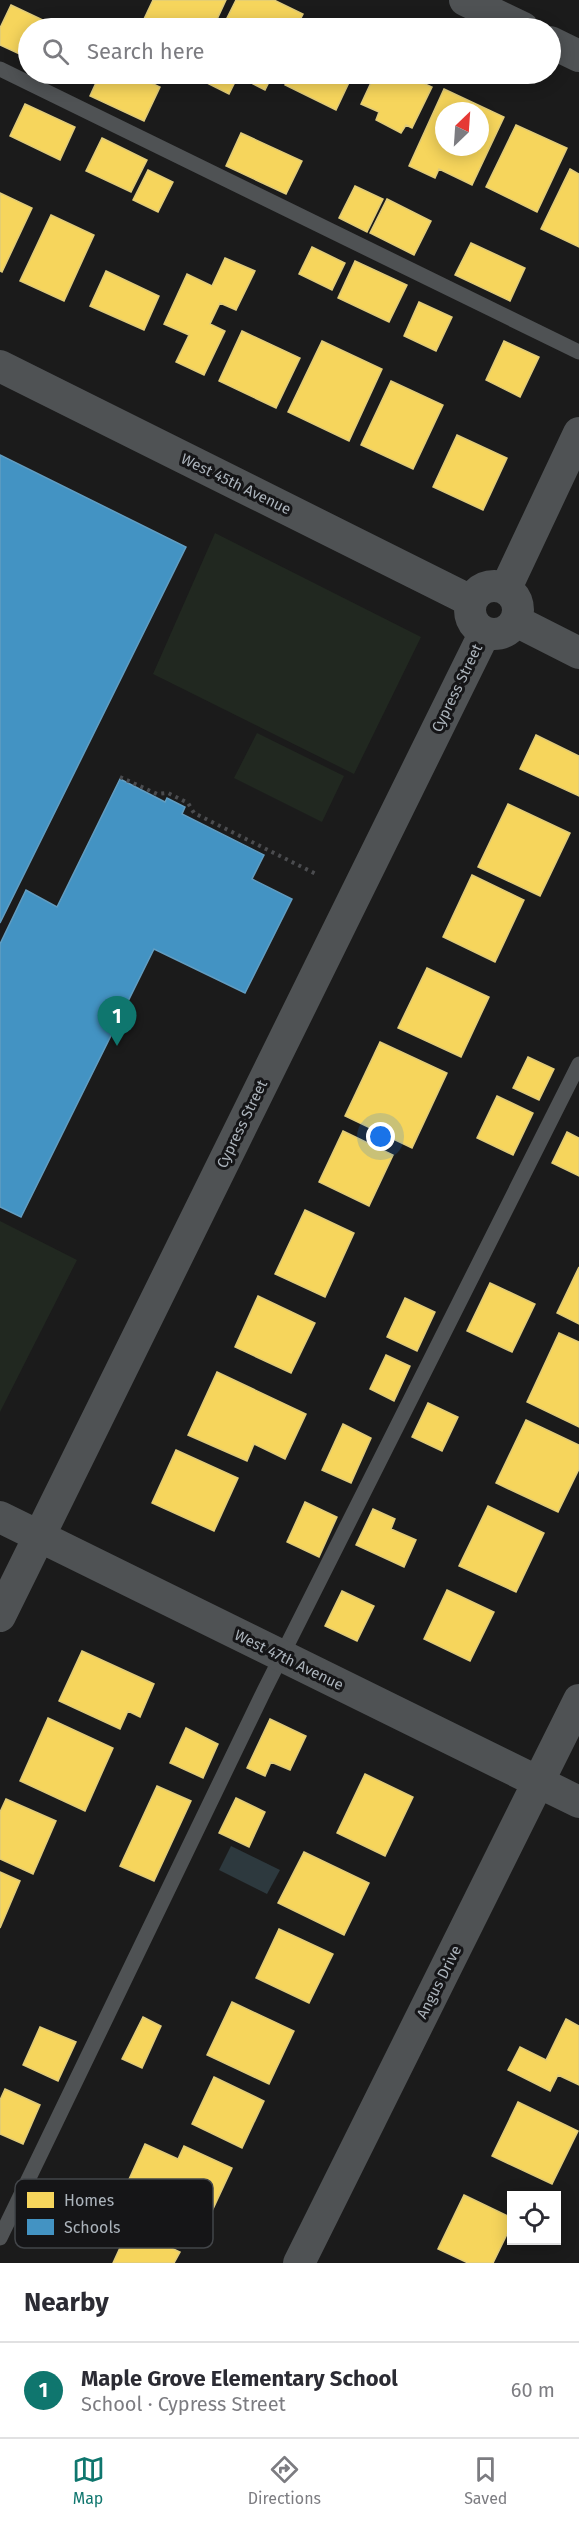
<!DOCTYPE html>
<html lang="en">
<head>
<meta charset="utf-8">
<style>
  :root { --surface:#fff; --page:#f7f7f7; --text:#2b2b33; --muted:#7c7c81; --line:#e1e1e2; --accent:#0f766e }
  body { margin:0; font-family:"Fira Sans",sans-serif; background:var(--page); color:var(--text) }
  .controls { position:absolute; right:18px; bottom:18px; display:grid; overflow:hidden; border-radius:0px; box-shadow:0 3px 15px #0003 }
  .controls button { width:54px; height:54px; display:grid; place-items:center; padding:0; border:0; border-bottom:2px solid var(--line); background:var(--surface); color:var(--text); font:30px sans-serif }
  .compass { position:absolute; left:435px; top:102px; width:54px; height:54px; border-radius:50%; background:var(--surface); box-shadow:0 3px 15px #0003; rotate:25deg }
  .you { position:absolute; left:381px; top:1137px; width:21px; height:21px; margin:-15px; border:4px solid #fff; border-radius:50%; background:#1a73e8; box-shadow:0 0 0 9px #1a73e833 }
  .badge { display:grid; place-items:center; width:39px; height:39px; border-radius:50%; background:var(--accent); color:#fff; font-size:20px; font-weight:700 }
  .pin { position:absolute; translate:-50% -50px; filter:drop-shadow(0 2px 3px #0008) }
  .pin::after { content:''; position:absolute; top:32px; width:21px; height:18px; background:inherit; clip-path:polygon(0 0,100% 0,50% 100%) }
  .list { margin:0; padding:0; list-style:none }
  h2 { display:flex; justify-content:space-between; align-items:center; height:78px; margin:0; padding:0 24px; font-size:26px }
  h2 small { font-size:20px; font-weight:400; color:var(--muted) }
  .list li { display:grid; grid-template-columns:39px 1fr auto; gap:18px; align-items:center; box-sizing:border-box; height:96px; padding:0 24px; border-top:2px solid var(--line) }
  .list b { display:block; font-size:22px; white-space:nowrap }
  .list p { margin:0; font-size:20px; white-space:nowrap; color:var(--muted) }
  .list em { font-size:20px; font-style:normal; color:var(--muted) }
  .icon { flex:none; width:33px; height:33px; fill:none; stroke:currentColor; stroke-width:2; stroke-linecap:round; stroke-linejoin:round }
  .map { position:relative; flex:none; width:579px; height:2263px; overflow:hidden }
  .search { position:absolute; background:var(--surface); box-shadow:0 3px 15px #0003; left:18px; right:18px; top:18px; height:66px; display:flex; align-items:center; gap:15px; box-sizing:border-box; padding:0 21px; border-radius:33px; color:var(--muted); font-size:22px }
  .sheet { height:174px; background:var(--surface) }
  nav { display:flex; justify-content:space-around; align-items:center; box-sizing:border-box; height:84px; border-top:2px solid var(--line); background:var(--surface); font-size:16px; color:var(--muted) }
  nav a { display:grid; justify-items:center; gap:3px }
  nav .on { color:var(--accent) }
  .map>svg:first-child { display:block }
  .green { fill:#212820 }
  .water { fill:#2d393e }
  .homes { fill:#f6d55c; stroke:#e0cb79; stroke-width:1.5; fill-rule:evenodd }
  .schools { fill:#4393c3; stroke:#629dc1; stroke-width:1.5 }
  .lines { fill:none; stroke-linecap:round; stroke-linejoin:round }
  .path { stroke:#4b4c4f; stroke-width:4; stroke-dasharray:3 4.5; stroke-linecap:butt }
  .service { stroke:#4f5254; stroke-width:15 }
  .minor { stroke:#4f5254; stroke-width:32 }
  .labels { text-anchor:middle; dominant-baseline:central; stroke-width:6; stroke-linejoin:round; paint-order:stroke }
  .street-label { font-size:15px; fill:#acb4bc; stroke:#151517 }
  .key { fill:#151517; stroke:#424549; stroke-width:1.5 }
  .key-label { font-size:16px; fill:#acb4bc }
</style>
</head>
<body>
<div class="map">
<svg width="579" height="2263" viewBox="0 0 579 2263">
  <rect width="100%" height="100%" fill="#1b1b1b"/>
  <path class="green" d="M215,533L421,637L354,774L153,674Z
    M257,733L344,776L322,822L234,778Z
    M0,1221L77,1260L0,1412Z"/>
  <path class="water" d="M231,1846L280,1870L267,1894L219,1870Z"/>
  <path class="homes" d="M153,0H226L213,28H159L143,21Z
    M236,0H274L303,14L296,28H222Z
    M11,5L43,20L39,28H28V51L26,57L0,45V28Z
    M100,74H132L160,87L144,121L90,96Z
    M200,74H273L265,90L238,76L229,94L197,78Z
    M290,74H353L336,110L285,85Z
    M375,74H403L432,87L412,128L406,125L401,133L376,120L379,112L361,104Z
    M444,89L504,117L472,185L439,169L435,178L409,166ZM444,111H480V147H444Z
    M25,104L75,127L60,160L10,136Z
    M516,125L567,148L537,212L486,187Z
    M241,133L302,161L286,194L226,166Z
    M102,138L147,160L131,192L86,171Z
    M570,169L579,174V247L541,229Z
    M148,170L173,182L158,212L133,200Z
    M355,186L383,199L367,232L339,218Z
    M0,193L32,208L2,272L0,271Z
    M387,199L431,221L414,255L370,233Z
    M51,215L94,235L64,301L20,281Z
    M471,243L525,268L510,301L455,275Z
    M312,247L345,263L332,290L299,274Z
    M225,258L255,271L236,310L220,303L210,324L225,331L204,375L176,362L189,335L164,324L187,274L212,286Z
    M355,261L407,285L389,322L338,298Z
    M106,271L159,296L144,330L90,306Z
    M419,302L452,317L436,351L404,336Z
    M242,331L300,358L276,408L219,381Z
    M322,341L382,369L349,441L288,412Z
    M504,341L539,357L520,397L486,380Z
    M391,381L443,405L413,469L361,445Z
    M457,435L507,458L483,510L433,487Z
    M536,735L579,756V796L520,769Z
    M508,804L570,833L540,896L478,867Z
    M472,875L524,900L495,962L443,937Z
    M427,968L489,997L461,1057L398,1028Z
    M380,1042L447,1073L412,1148L345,1116Z
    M528,1057L554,1069L539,1100L513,1088Z
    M497,1096L533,1113L513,1155L477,1138Z
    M343,1131L393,1155L369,1206L319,1182Z
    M567,1132L579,1138V1176L552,1163Z
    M305,1210L354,1233L325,1297L275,1274Z
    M579,1267V1324L557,1313Z
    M490,1283L535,1304L512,1352L467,1331Z
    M258,1296L315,1323L291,1373L235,1347Z
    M405,1298L435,1312L417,1351L387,1337Z
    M559,1333L579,1342V1427L527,1402Z
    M386,1355L410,1366L394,1401L370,1389Z
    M217,1372L306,1414L285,1459L254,1444L247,1461L188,1435Z
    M428,1403L458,1417L442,1451L412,1437Z
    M526,1420L579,1445V1469L558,1512L496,1483Z
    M343,1424L371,1438L351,1483L322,1470Z
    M176,1450L238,1478L214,1531L152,1503Z
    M305,1502L337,1517L319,1557L287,1542Z
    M488,1506L544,1533L516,1592L459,1566Z
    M373,1509L395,1519L391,1529L416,1540L404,1567L356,1545Z
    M447,1590L494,1612L470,1661L424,1639Z
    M342,1591L374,1606L357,1641L325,1626Z
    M82,1651L154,1684L140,1717L128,1711L120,1729L59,1701Z
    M48,1718L113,1748L85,1811L20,1781Z
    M270,1719L306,1736L290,1770L271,1762L265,1776L247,1768Z
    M186,1728L218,1744L203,1778L170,1763Z
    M365,1774L413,1797L385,1856L337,1833Z
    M157,1786L191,1801L154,1881L120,1866Z
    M236,1798L265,1812L249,1847L219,1833Z
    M6,1799L56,1821L33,1874L0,1859V1812Z
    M304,1852L369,1883L344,1935L278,1903Z
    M0,1872L20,1881L0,1928Z
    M279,1929L333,1954L309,2003L256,1978Z
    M232,2002L294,2031L269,2084L207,2055Z
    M143,2017L161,2026L142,2068L122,2059Z
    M566,2019L579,2026V2085L558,2075L550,2091L508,2070L520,2047L546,2060Z
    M40,2027L76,2042L58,2081L23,2065Z
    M214,2077L264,2101L242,2148L192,2124Z
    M5,2089L40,2105L23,2144L0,2134V2100Z
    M518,2102L578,2131L552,2184L492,2156Z
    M145,2144L178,2159L184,2146L232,2168L206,2224L126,2186Z
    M464,2195L512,2218V2224L493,2263H468L438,2249Z
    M129,2228L180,2252L174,2263H113Z"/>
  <path class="schools" d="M0,455L186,547L0,923Z
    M120,779L165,802L167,798L185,807L182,814L264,855L252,879L292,899L245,993L154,949L21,1217L0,1207V944L26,890L57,907Z"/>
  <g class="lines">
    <path class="path" d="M120,777L157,794L168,793L188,803L194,813L318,875"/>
    <path class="service" d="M0,69L579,352
      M0,2238L264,1691L579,1064"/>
    <path class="minor" d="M465,0L523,28
      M550,42L579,56
      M0,366L471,601
      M470 610a24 24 0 1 1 48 0a24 24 0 1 1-48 0Z
      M506,588L579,433
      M516,621L579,653
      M0,1517L579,1802
      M0,1616L485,632
      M299,2263L579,1700"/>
  </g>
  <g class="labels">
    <g class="street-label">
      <text transform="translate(236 484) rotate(26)">West 45th Avenue</text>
      <text transform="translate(457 688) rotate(-64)">Cypress Street</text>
      <text transform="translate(242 1124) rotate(-64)">Cypress Street</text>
      <text transform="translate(289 1660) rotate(26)">West 47th Avenue</text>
      <text transform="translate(439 1982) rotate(-63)">Angus Drive</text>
    </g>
  </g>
  <rect x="15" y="2179" width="198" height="69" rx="9" class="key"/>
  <rect x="27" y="2192" width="27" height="16" fill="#f6d55c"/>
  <rect x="27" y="2219" width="27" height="16" fill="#4393c3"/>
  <g class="key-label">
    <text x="64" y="2206">Homes</text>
    <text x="64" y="2233">Schools</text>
  </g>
</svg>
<div class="controls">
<button><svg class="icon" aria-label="locate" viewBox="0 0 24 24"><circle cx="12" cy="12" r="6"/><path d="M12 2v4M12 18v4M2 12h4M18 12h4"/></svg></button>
</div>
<svg class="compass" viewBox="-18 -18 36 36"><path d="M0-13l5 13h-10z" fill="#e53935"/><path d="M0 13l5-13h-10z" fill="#7c7c81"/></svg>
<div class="you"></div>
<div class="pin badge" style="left:117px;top:1046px">1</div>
<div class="search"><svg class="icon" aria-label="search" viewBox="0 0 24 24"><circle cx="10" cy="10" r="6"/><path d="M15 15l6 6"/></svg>Search here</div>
</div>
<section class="sheet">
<h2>Nearby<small></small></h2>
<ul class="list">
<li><span class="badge">1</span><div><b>Maple Grove Elementary School</b><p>School · Cypress Street</p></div><em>60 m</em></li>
</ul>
</section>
<nav>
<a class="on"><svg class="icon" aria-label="map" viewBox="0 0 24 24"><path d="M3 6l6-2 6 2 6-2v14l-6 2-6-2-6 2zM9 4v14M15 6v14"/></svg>Map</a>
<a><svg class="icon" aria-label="directions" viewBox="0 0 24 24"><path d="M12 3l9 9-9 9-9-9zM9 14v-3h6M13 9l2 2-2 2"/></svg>Directions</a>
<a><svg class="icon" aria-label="saved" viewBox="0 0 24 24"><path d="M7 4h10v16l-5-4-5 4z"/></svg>Saved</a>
</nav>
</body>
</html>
